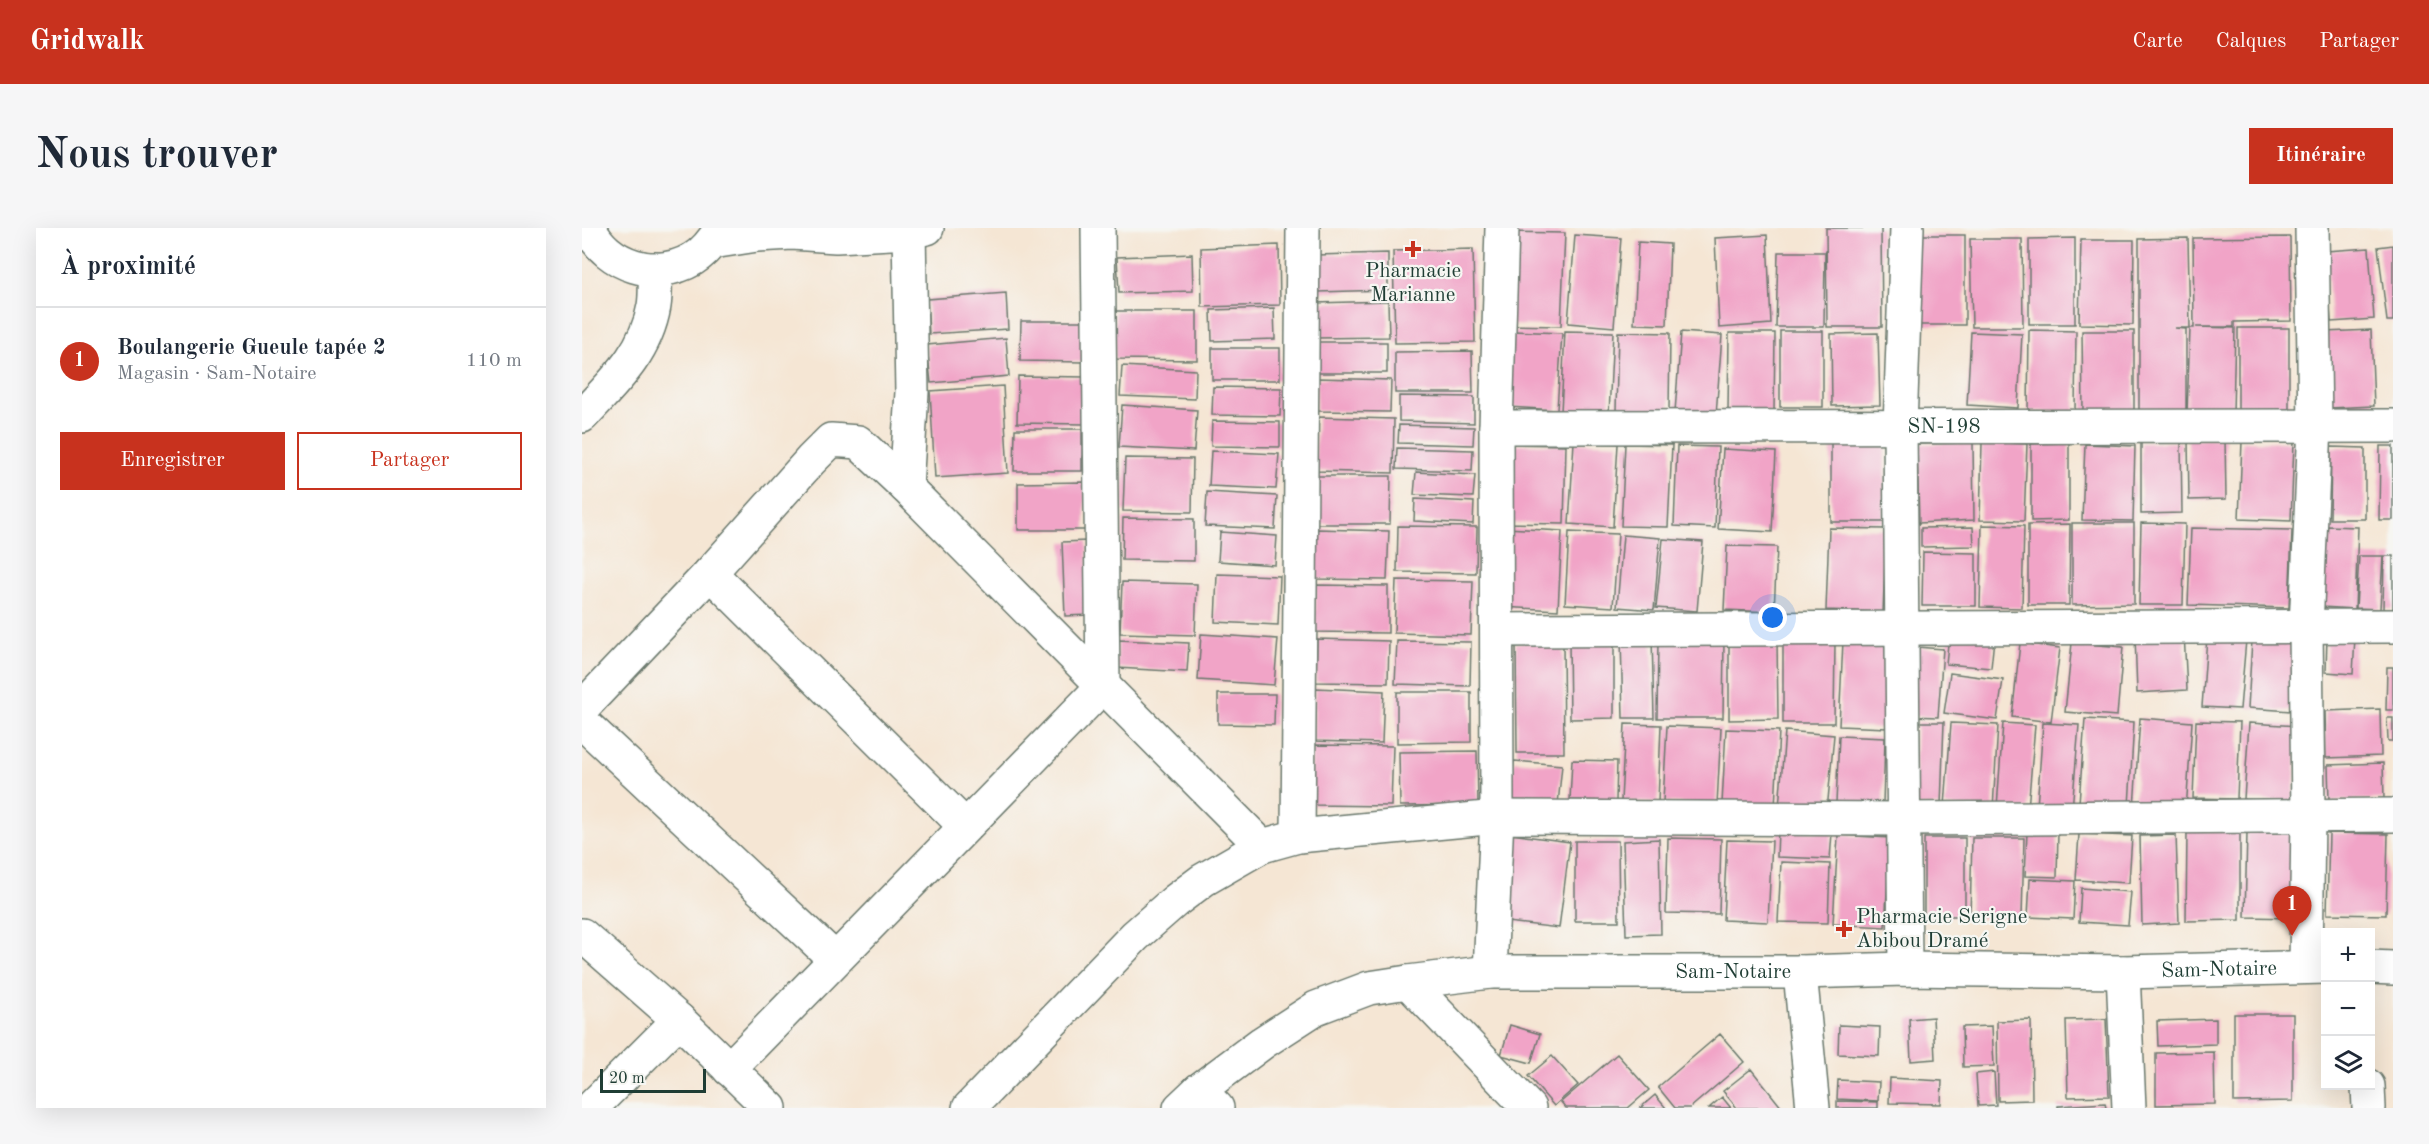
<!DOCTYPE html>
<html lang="fr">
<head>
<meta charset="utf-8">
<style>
  :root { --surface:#fff; --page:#f6f6f7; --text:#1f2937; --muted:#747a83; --line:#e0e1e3; --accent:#c8321e }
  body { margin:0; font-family:"Old Standard TT",serif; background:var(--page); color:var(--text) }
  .controls { position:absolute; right:18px; bottom:18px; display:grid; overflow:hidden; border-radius:0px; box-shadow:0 6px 24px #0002 }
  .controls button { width:54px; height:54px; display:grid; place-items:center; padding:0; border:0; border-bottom:2px solid var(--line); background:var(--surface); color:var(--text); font:30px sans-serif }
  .scale { position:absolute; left:18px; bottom:15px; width:106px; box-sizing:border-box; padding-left:6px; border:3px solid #1f3d34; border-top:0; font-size:16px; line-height:21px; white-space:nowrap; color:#1f3d34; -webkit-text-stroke:4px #f6f6f2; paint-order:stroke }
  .you { position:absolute; left:1191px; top:390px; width:21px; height:21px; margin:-15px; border:4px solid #fff; border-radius:50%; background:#1a73e8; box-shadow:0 0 0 9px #1a73e833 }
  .badge { display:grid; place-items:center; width:39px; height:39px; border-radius:50%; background:var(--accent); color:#fff; font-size:20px; font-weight:700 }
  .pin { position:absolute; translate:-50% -50px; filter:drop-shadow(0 2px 3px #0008) }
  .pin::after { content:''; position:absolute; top:32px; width:21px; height:18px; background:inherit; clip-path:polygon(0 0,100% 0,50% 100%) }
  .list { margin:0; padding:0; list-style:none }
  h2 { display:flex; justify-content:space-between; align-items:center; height:78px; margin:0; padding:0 24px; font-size:26px }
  h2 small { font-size:20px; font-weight:400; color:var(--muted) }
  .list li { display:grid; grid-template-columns:39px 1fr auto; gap:18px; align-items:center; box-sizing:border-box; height:108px; padding:0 24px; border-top:2px solid var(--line) }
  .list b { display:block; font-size:22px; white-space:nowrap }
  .list p { margin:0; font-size:20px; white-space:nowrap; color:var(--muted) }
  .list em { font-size:20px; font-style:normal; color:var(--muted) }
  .actions { display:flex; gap:12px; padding:18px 24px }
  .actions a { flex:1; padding:14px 0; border:2px solid var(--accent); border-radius:0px; text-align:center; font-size:21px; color:var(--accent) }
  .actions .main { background:var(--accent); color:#fff }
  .icon { flex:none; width:33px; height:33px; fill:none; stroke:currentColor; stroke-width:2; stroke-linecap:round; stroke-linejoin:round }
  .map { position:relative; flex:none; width:1811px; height:880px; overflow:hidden; border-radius:0px }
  header { display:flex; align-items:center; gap:36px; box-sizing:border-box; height:84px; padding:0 30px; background:var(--accent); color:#fff }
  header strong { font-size:28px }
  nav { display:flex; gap:33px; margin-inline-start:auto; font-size:21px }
  .intro { display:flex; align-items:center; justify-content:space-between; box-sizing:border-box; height:144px; padding:0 36px }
  h1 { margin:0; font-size:42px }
  .button { padding:15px 27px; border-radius:0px; background:var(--accent); color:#fff; font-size:21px; font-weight:700 }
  main { display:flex; gap:36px; padding:0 36px }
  aside { flex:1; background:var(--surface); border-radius:0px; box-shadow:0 6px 24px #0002 }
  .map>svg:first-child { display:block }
  .building { fill:#f1a4c7 }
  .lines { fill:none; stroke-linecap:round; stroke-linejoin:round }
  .minor-casing { stroke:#6a786c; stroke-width:36 }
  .tertiary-casing { stroke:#6a786c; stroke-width:36 }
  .secondary-casing { stroke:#6a786c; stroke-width:36 }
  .minor { stroke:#fff; stroke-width:33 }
  .tertiary { stroke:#fff; stroke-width:33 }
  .secondary { stroke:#fff; stroke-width:33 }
  .poi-dot { fill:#c8321e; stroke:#f6f6f2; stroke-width:2 }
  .labels { text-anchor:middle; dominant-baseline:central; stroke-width:4.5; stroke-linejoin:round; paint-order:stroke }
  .poi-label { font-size:21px; fill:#1f3d34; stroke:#f6f6f2 }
  .street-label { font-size:21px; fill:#1f3d34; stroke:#f6f6f2 }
</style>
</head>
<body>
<header>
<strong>Gridwalk</strong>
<nav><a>Carte</a><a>Calques</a><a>Partager</a></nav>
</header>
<div class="intro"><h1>Nous trouver</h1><a class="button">Itinéraire</a></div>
<main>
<aside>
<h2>À proximité<small></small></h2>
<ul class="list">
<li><span class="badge">1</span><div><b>Boulangerie Gueule tapée 2</b><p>Magasin · Sam-Notaire</p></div><em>110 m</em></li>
</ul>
<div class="actions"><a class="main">Enregistrer</a><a>Partager</a></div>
</aside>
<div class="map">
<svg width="1811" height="880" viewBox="0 0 1811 880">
  <rect width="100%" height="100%" fill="#f6f6f2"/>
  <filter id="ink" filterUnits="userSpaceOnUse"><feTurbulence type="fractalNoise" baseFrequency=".0167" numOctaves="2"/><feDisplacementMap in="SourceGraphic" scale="12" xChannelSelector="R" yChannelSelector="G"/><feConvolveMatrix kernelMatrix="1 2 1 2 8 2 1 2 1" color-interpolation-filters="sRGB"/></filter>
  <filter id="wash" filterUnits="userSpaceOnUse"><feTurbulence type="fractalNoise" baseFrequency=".008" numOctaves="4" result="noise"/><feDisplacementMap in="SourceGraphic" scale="24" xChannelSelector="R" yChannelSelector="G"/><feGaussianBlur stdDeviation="1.35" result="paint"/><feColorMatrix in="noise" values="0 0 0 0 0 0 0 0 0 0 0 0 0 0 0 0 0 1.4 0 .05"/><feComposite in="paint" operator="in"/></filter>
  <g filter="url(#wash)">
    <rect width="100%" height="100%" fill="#f5e6d4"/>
    <g id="blocks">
      <path class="building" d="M1244,0H1299L1300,99H1245Z
        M927,4L983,5L979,98L924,97Z
        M993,7L1039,10L1032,99L986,95Z
        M1185,7L1189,96L1137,100L1133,10Z
        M1332,7H1383V97H1332Z
        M1708,9L1709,93L1652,94V99H1614L1653,100L1651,186L1605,185L1608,100H1593L1604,101V183H1557V11L1606,10L1608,100H1612L1611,10Z
        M1493,10V96H1447V11Z
        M1388,11H1440L1441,99H1390Z
        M1499,12H1552L1551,97L1497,96Z
        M1056,14L1088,16L1085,97L1052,96Z
        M697,17L698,77L620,79L619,20Z
        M1811,17V93H1805L1796,19Z
        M1787,20L1792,91L1749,94L1744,23Z
        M891,21L893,114L813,115L811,23Z
        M1196,24H1243L1242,99H1194Z
        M806,25V62L735,64L734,27Z
        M610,26L611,63L537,65L535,29Z
        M424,65L426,101L347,106L345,71Z
        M806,73L807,109L734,110L733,75Z
        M692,80L693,111L630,113L629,82Z
        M533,83H615V132L533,131Z
        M439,93H502V134L438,133Z
        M1656,100H1707V186H1656Z
        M1447,102L1494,103L1493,184L1446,183Z
        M1789,102L1792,178L1747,180L1743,104Z
        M930,103L980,105L975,182L926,179Z
        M983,103L1031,104L1027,186L979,184Z
        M1198,103H1241V179H1198Z
        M1500,103H1552V184L1501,185Z
        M1036,104L1088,105L1087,184L1034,183Z
        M1099,104L1140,107L1134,187L1093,184Z
        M1389,104L1440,106L1436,180L1385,177Z
        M1147,105H1193L1192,184H1146Z
        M1296,105L1298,177L1250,178L1249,106Z
        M424,110L427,148L349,155L345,117Z
        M735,114H805V145H735Z
        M630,120H698V152H630Z
        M890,123L891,165H813V124Z
        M540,138L614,142L613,171L538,168Z
        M436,148L504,149L503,196L435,195Z
        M735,150L809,152L808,184L734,183Z
        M421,158L426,245L353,250L348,163Z
        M631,159L699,160L698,188L630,187Z
        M817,168L892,169V195L817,193Z
        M540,177L615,182L612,223L537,219Z
        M735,189L812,191L811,245L733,243Z
        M630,193L698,194V219L629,218Z
        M817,197L892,199L891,217L816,215Z
        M433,201H500V243H432Z
        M1643,210L1644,271L1607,272L1606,211Z
        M1249,212H1303L1302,294H1249Z
        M1660,213L1712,214L1709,293L1657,291Z
        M992,214L1036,216L1031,299L987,296Z
        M1400,214L1445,216L1442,293L1398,292Z
        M1599,214L1600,285L1559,286V215Z
        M1391,215L1392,292L1337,295L1335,216Z
        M1487,215V292L1449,293V216Z
        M925,216L984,217L982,296L922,295Z
        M1043,216L1090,217L1086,299L1039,298Z
        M1503,216L1553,218L1551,293L1500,292Z
        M1095,218L1136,219L1133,300L1092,298Z
        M1798,218H1811V292H1797Z
        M1749,219L1783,220V291H1748Z
        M815,220L891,222L890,243L814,241Z
        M1141,221L1194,224L1190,304L1136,301Z
        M629,223L697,226L694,261L627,258Z
        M543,230L611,231L610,284L541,283Z
        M834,244L893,247L891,269L832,267Z
        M734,248H809L808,296H733Z
        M503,254V302H436V255Z
        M625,264L695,268L693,301L623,298Z
        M833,271L892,274L891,296L832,293Z
        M541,290L612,291V333L540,332Z
        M1490,295H1552V376L1490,377Z
        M1559,295L1603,296L1601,377H1557Z
        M1488,296L1487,377H1446V297Z
        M1400,297L1442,298L1440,380L1398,379Z
        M816,298L895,299L894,345L815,344Z
        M1744,298L1776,299L1773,381L1740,379Z
        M1391,299L1392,318L1339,319V300Z
        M924,300L980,303L976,382L920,379Z
        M1247,300L1304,301L1301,384L1244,382Z
        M1609,300L1710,302L1707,380L1606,377Z
        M734,301L807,303L805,352L733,351Z
        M638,304L695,308L693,337L636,333Z
        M987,304L1036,306L1031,379L983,376Z
        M1041,307L1078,310L1072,382L1035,379Z
        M1081,311L1121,314L1115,383L1074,380Z
        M505,313L507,387L483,388L480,314Z
        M1145,318L1195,319L1192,384L1142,382Z
        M1341,324L1394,325V378H1340Z
        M1777,328H1801L1798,381L1774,380Z
        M1802,328H1811V381H1801Z
        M635,346L698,348L696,397L633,394Z
        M814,352L891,353L889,407L812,405Z
        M540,354L615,356L613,407L538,405Z
        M734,357L806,358V405L733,404Z
        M1602,405L1605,462L1555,465L1553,407Z
        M619,406L696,411L692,457L616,452Z
        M1367,406L1412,411L1409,440L1364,436Z
        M1745,408L1773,409L1771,446L1744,444Z
        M1070,409L1072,490H1041L1039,410Z
        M1625,409L1664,412L1658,481L1620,479Z
        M735,411L807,413L806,455L734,454Z
        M1076,411L1142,412L1141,490H1075Z
        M1147,411H1195L1196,491L1147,492Z
        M536,412L607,415L605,444L535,440Z
        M1670,412L1713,415L1709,483L1666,480Z
        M815,413L889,414L888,458L813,456Z
        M1032,413V490L988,491L987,414Z
        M1201,413H1253L1252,495H1201Z
        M1261,413L1309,415L1305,500L1257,498Z
        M981,414L982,525H935L934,415Z
        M1438,415L1478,420L1469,494L1430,489Z
        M1490,415L1541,419L1535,488L1483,484Z
        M1334,419L1361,421L1356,489L1329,488Z
        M1805,439H1811V482H1804Z
        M1368,445L1421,452L1415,492L1362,485Z
        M733,460L802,463L800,515L731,513Z
        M815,464H889V514L815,515Z
        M636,466H693L692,497L636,496Z
        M1798,481L1799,528L1744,530L1743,483Z
        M1558,490L1610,494L1604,583L1552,580Z
        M1805,490H1811V513H1806Z
        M1503,491L1552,494L1547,578L1497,575Z
        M1614,493L1658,494L1655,571L1611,570Z
        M1335,494H1362L1359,578H1332Z
        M1369,495L1416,497L1411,580L1363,578Z
        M1421,495L1453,497L1446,581L1415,579Z
        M1461,495L1497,497L1490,582L1455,579Z
        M1667,495L1716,498L1711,574L1662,571Z
        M1043,496L1079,497L1076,575L1039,573Z
        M1085,498L1139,500L1135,577L1081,574Z
        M1144,501L1197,503L1193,579L1140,576Z
        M1203,503L1252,507L1245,583L1197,580Z
        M1257,508L1303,510L1301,576L1254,575Z
        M730,517L811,518L809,578L729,577Z
        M895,523L896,577L818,578L817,524Z
        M990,532L1035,533L1034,573L988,572Z
        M932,533L980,537L975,586L927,582Z
        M1801,535L1802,571L1747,573L1746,537Z
        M1196,602L1250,605L1248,631L1195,629Z
        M1605,603H1658V692L1604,693Z
        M1445,604H1476L1475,649L1443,648Z
        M1665,604L1715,605L1714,690L1663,689Z
        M1747,605L1806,606L1804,687L1745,686Z
        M928,606L988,614L977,700L917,693Z
        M1497,606L1550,608L1547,655L1494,652Z
        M1256,607L1308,610L1303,699L1251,696Z
        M1594,607L1597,695L1560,697L1558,608Z
        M1086,610L1139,611L1137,686L1084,685Z
        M1342,610H1383V688H1342Z
        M1390,610H1442L1440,690L1388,689Z
        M1077,611L1079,706L1044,707L1041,613Z
        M1145,612L1190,613L1186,694L1141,692Z
        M993,613H1036L1037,693H993Z
        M1199,634L1248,636L1246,695L1196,694Z
        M1448,651L1493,653L1491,691L1446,689Z
        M1499,660L1549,664L1546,697L1497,694Z
        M1652,786H1711V873L1652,874Z
        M1351,789L1353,831L1329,833L1327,791Z
        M1524,791L1527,868L1486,869L1484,792Z
        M1634,791V816L1576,818L1575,793Z
        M1449,792L1450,872L1416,873L1415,793Z
        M928,797L958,806L949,835L919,827Z
        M1257,797L1298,799L1297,828L1256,826Z
        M1410,798L1412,838L1381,839L1380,799Z
        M1138,806L1162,834L1108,880H1093L1076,859Z
        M1632,824L1633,876L1574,877V825Z
        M1035,826L1067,862L1046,880H984L979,874Z
        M970,828L996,857L972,878L946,848Z
        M1169,841L1200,880H1155L1141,863Z
        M1412,844L1414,877L1396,878L1394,846Z
        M1308,850L1360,853L1359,876L1307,875Z
        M1256,852L1297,854L1296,873L1255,871Z
        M1073,867L1084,880H1058Z
        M1140,869L1149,880H1127Z
        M1255,873L1296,874V880H1255Z
        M1523,875L1524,880H1476V878Z"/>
    </g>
  </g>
  <g filter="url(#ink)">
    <use href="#blocks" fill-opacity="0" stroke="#6a786c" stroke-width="1.5"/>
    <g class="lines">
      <defs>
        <g id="minor">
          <path d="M0,188C32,154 64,125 72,78C74,66 73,53 73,41"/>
          <path id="s1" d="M914,199L1811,198"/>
          <path d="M324,259L330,164L327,4"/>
          <path d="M128,345L383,598"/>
          <path d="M915,402L1811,398"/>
          <path d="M0,480L128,345L229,232L249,212L276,214L324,259L680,618"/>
          <path d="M0,494L253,731"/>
          <path d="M716,608L721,0"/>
          <path d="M0,707L97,792L188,880"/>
          <path d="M1724,739L1726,587L1724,399L1733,198L1730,0"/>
          <path d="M1323,741L1318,199L1325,0"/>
          <path d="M908,744L915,589L914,199L920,0"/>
          <path d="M1218,744L1231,880"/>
          <path d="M1541,744L1547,880"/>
          <path d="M826,754L947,880"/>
          <path d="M147,841L521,458L516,0"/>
          <path d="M1786,858L1787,880"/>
          <path d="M617,862L635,880"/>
          <path d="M9,880L97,792"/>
          <path d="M387,880L553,708L593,673L621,652L680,618L716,608L915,589L1322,591L1811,587"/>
        </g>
        <g id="tertiary">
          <path d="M1788,739L1811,740"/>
          <path id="s2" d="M598,880L617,862L680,815L734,780L787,760L826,754L908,744H1218L1323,741L1541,744L1744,739"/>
        </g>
        <path id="secondary" d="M7,0C26,38 74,53 111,31C124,23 132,12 139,0
          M130,14L175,7L210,5L254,8L327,4L345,0"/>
      </defs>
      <use href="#minor" class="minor-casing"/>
      <use href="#tertiary" class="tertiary-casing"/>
      <use href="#secondary" class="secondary-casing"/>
      <use href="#minor" class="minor"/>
      <use href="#tertiary" class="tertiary"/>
      <use href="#secondary" class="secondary"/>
    </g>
  </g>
  <g class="poi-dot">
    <path d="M828 12h6v6h6v6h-6v6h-6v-6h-6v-6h6z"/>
    <path d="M1259 692h6v6h6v6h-6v6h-6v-6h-6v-6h6z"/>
  </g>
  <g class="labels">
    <g class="poi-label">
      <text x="831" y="43">Pharmacie<tspan x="831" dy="24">Marianne</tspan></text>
      <text x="1274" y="689" text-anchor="start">Pharmacie Serigne<tspan x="1274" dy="24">Abibou Dramé</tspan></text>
    </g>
    <g class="street-label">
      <text stroke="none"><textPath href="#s1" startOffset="448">SN-198</textPath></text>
      <text stroke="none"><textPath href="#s2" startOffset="1077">Sam-Notaire</textPath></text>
      <text stroke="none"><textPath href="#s2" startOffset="591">Sam-Notaire</textPath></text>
    </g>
  </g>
</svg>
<div class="controls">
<button>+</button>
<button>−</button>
<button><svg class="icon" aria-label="layers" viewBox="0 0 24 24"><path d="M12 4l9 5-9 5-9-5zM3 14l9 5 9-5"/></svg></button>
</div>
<div class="scale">20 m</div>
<div class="you"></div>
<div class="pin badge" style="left:1710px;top:708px">1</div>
</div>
</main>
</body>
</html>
